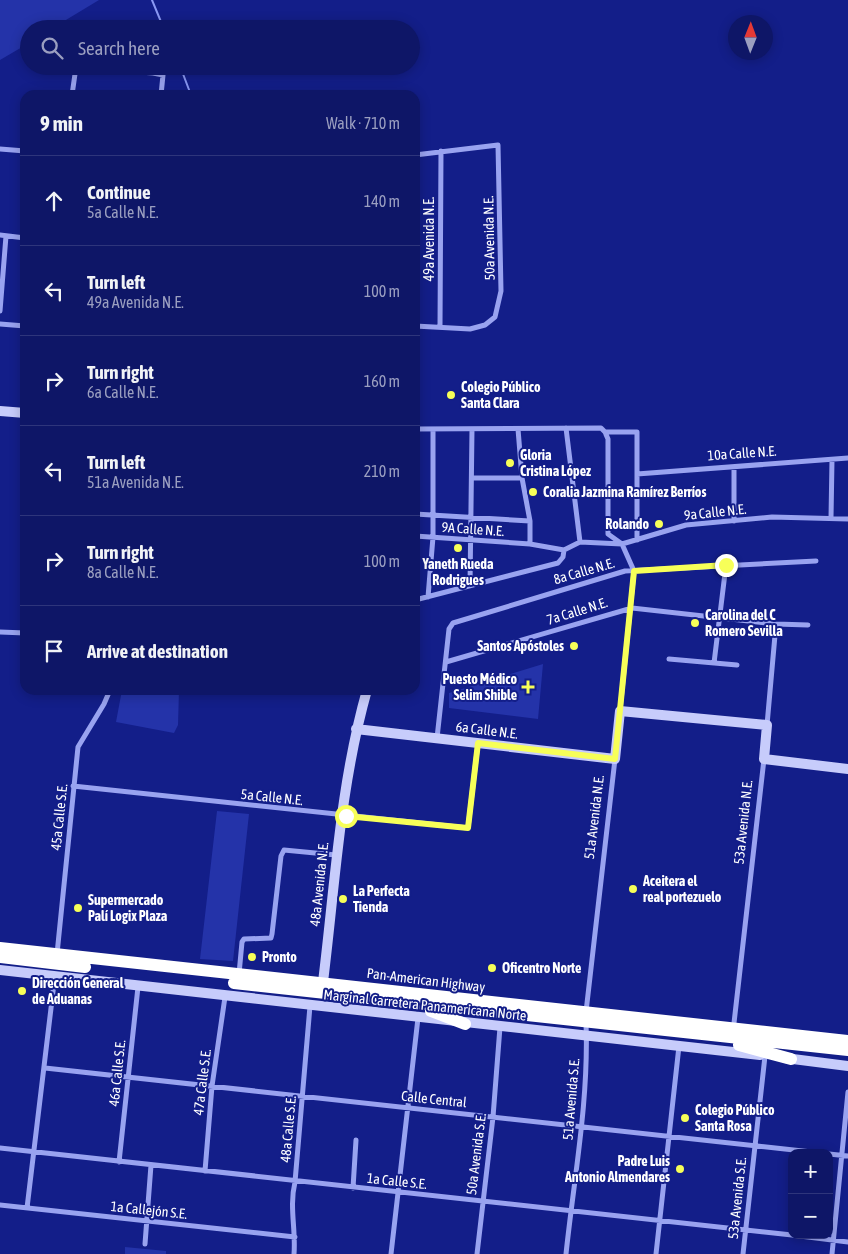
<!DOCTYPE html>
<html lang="en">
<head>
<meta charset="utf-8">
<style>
  :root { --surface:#0e1667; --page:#1c2370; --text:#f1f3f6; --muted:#9b9fc0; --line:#2e357b }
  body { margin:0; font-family:"Asap Condensed",sans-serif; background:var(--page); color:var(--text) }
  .controls { position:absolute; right:15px; bottom:15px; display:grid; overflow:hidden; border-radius:10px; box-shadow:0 2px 12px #0003 }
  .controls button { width:45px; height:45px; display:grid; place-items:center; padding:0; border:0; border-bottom:1px solid var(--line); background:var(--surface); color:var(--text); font:25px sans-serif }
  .compass { position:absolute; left:728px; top:15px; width:45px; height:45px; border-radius:50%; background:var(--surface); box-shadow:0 2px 12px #0003; rotate:1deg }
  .stop { position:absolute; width:15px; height:15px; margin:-11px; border:4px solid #f7ff58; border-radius:50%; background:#fff }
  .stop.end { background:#f7ff58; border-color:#fff; box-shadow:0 1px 5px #0008 }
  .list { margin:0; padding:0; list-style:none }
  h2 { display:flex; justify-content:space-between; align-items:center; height:65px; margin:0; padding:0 20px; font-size:21px }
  h2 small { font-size:16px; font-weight:400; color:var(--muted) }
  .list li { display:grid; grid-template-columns:32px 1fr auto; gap:15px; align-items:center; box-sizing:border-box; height:90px; padding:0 20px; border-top:1px solid var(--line) }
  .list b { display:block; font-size:19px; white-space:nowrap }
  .list p { margin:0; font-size:16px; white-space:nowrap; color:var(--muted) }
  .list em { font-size:16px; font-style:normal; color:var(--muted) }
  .icon { flex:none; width:28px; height:28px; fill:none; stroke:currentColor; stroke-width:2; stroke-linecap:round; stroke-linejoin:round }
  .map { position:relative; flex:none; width:848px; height:1254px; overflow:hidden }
  .search { position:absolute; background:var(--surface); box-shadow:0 2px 12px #0003; left:20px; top:20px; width:400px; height:55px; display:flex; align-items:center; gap:12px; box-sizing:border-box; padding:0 18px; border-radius:28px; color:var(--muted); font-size:19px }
  .panel { position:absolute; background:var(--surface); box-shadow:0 2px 12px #0003; left:20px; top:90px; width:400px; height:605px; border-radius:15px }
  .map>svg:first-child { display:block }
  .green { fill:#2433a9 }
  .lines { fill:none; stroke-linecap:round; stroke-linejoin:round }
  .stream { stroke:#8a98f4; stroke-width:2 }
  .street { stroke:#99a3f0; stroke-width:5 }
  .secondary { stroke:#c7ccfb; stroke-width:10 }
  .highway { stroke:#fff; stroke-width:12 }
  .route { stroke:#f7ff58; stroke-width:6 }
  .poi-dot { fill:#f7ff58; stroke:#131e89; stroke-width:2 }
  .labels { text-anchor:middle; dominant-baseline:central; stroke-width:4; stroke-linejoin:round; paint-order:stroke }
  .street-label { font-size:14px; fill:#fff; stroke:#131e89 }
  .poi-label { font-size:14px; font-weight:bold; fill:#fff; stroke:#131e89; text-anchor:start }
</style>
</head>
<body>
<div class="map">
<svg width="848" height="1254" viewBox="0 0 848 1254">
  <rect width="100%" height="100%" fill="#131e89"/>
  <path class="green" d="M0,0H99L51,29H29V43L0,60Z
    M543,664L538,719L449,708V693Z
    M122,690H179L178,725L174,733L116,722Z
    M217,811L249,814L233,961L200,959Z
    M125,1247L166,1251V1254H125Z"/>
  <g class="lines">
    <path class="stream" d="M152,0L164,29
      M180,66L191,95"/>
    <path class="street" d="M72,95L76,67L153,73L163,75L161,95
      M0,149L25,151
      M415,155L498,145L501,291L495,317L485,325L470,329L415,326
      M0,235L25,238
      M0,311L6,236
      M0,324L25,326
      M440,327L441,151
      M566,428L580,542
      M415,429L601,428L605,432
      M518,429L522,478L530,521V544
      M605,432H637V540
      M605,432L608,439V534L622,544
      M734,467V521
      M637,474L848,458
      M472,478H522
      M415,514L530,521
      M831,518L832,460
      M415,536L530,544L564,550L580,542L622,544L686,525L772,517L848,519
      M470,586L472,429
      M428,597L433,537V429
      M415,600L558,563L563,557L564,550
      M0,632L25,633
      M669,659L737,665
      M446,662L632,608L776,624L808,625
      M714,663L726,565
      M620,711L634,571L622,544
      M767,725L776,624
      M437,738L449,629L453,623L625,571L816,561
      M73,786L468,828L478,743
      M57,954L78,747L104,704L110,690
      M239,974L242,942L244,939L271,938L272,934L281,856L284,850L336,855
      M586,1012L615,759
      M734,1023L764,759
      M45,1068L821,1153
      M0,1148L792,1235
      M829,1154L848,1156
      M119,1162L138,987
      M205,1171L212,1086L225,997
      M353,1188L356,1140
      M0,1205L295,1237
      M27,1208L55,975
      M792,1235L848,1242
      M145,1244L151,1165
      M294,1254C296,1229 289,1207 295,1182L310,1006
      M391,1254L418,1018
      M477,1254L493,1117L500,1027
      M566,1254C574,1178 589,1100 586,1023
      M656,1254L679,1046
      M743,1254L765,1056
      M832,1254L848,1092"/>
    <path class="secondary" d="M0,411L25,413
      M356,729L615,759L620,711L767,725L764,759L848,769
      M0,970L760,1055
      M322,990C335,889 339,789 367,690
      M785,1058L848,1066"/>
    <path class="highway" d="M0,948L848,1041
      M0,957L85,967
      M234,983L848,1050
      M431,1011L465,1024
      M739,1045L791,1059"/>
  </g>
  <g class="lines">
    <path class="route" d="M346,816L468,828L478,743L615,759L634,571L726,565"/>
  </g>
  <g class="poi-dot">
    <circle cx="451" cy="395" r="5"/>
    <circle cx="510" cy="463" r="5"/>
    <circle cx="533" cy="492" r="5"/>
    <circle cx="659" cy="524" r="5"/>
    <circle cx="458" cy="548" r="5"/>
    <circle cx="695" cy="623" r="5"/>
    <circle cx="574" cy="646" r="5"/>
    <path d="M525.5 679.5h5v5h5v5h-5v5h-5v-5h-5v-5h5z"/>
    <circle cx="633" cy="889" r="5"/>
    <circle cx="343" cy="899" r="5"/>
    <circle cx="78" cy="908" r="5"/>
    <circle cx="252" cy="957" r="5"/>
    <circle cx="492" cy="968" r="5"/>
    <circle cx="22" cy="991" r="5"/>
    <circle cx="685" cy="1118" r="5"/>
    <circle cx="680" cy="1169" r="5"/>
  </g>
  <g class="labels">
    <g class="street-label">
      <text transform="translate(489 238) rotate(-91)">50a Avenida N.E.</text>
      <text transform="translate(429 239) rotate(-90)">49a Avenida N.E.</text>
      <text transform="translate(742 453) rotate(-4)">10a Calle N.E.</text>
      <text transform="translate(715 512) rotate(-6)">9a Calle N.E.</text>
      <text transform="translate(473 529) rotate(4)">9A Calle N.E.</text>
      <text transform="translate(584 571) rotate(-16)">8a Calle N.E.</text>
      <text transform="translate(577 611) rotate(-17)">7a Calle N.E.</text>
      <text transform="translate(487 730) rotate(7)">6a Calle N.E.</text>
      <text transform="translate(272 797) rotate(6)">5a Calle N.E.</text>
      <text transform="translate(59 817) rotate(-84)">45a Calle S.E.</text>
      <text transform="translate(594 817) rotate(-83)">51a Avenida N.E.</text>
      <text transform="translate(743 822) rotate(-84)">53a Avenida N.E.</text>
      <text transform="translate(319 884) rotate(-84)">48a Avenida N.E.</text>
      <text transform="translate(426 980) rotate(7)">Pan-American Highway</text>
      <text transform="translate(425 1005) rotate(6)">Marginal Carretera Panamericana Norte</text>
      <text transform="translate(117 1073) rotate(-84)">46a Calle S.E.</text>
      <text transform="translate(202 1082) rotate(-83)">47a Calle S.E.</text>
      <text transform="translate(434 1099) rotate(6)">Calle Central</text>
      <text transform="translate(571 1099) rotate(-85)">51a Avenida S.E.</text>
      <text transform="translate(288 1129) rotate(-85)">48a Calle S.E.</text>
      <text transform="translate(476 1154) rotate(-83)">50a Avenida S.E.</text>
      <text transform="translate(397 1181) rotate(6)">1a Calle S.E.</text>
      <text transform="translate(737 1198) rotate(-84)">53a Avenida S.E.</text>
      <text transform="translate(149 1210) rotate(6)">1a Callejón S.E.</text>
    </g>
    <g class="poi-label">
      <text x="461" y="387">Colegio Público<tspan x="461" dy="16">Santa Clara</tspan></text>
      <text x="520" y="455">Gloria<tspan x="520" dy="16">Cristina López</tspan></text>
      <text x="543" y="492">Coralia Jazmina Ramírez Berríos</text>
      <text x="649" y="524" text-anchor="end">Rolando</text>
      <text x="458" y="564" text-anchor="middle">Yaneth Rueda<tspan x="458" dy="16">Rodrigues</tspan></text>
      <text x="705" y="615">Carolina del C<tspan x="705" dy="16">Romero Sevilla</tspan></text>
      <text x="564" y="646" text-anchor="end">Santos Apóstoles</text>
      <text x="517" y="679" text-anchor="end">Puesto Médico<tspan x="517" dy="16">Selim Shible</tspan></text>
      <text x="643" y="881">Aceitera el<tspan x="643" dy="16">real portezuelo</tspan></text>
      <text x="353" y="891">La Perfecta<tspan x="353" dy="16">Tienda</tspan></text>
      <text x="88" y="900">Supermercado<tspan x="88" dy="16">Palí Logix Plaza</tspan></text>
      <text x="262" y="957">Pronto</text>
      <text x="502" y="968">Oficentro Norte</text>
      <text x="32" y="983">Dirección General<tspan x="32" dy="16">de Aduanas</tspan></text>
      <text x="695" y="1110">Colegio Público<tspan x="695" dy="16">Santa Rosa</tspan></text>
      <text x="670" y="1161" text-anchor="end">Padre Luis<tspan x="670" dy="16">Antonio Almendares</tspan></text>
    </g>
  </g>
</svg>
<div class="controls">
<button>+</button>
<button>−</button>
</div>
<svg class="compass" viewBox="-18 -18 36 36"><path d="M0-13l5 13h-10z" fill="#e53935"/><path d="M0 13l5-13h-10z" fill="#9b9fc0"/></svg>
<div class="stop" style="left:346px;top:816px"></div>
<div class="stop end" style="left:726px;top:565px"></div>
<div class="search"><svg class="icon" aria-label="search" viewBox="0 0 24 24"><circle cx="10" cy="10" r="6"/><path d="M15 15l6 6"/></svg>Search here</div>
<section class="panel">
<h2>9 min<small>Walk · 710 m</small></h2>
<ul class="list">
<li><svg class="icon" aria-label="ahead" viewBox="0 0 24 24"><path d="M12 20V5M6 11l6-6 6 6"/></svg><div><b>Continue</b><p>5a Calle N.E.</p></div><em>140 m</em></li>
<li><svg class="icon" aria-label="left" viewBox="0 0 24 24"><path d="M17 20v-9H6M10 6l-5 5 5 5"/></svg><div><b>Turn left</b><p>49a Avenida N.E.</p></div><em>100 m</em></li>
<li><svg class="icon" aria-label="right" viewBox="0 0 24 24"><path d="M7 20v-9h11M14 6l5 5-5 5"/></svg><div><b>Turn right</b><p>6a Calle N.E.</p></div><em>160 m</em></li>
<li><svg class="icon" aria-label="left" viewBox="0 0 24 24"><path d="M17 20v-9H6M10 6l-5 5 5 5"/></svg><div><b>Turn left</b><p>51a Avenida N.E.</p></div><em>210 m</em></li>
<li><svg class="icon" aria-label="right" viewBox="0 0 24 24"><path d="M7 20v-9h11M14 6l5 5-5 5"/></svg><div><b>Turn right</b><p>8a Calle N.E.</p></div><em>100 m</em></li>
<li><svg class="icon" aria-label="arrive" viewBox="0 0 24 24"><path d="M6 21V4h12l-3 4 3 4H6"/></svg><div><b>Arrive at destination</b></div></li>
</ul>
</section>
</div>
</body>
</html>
